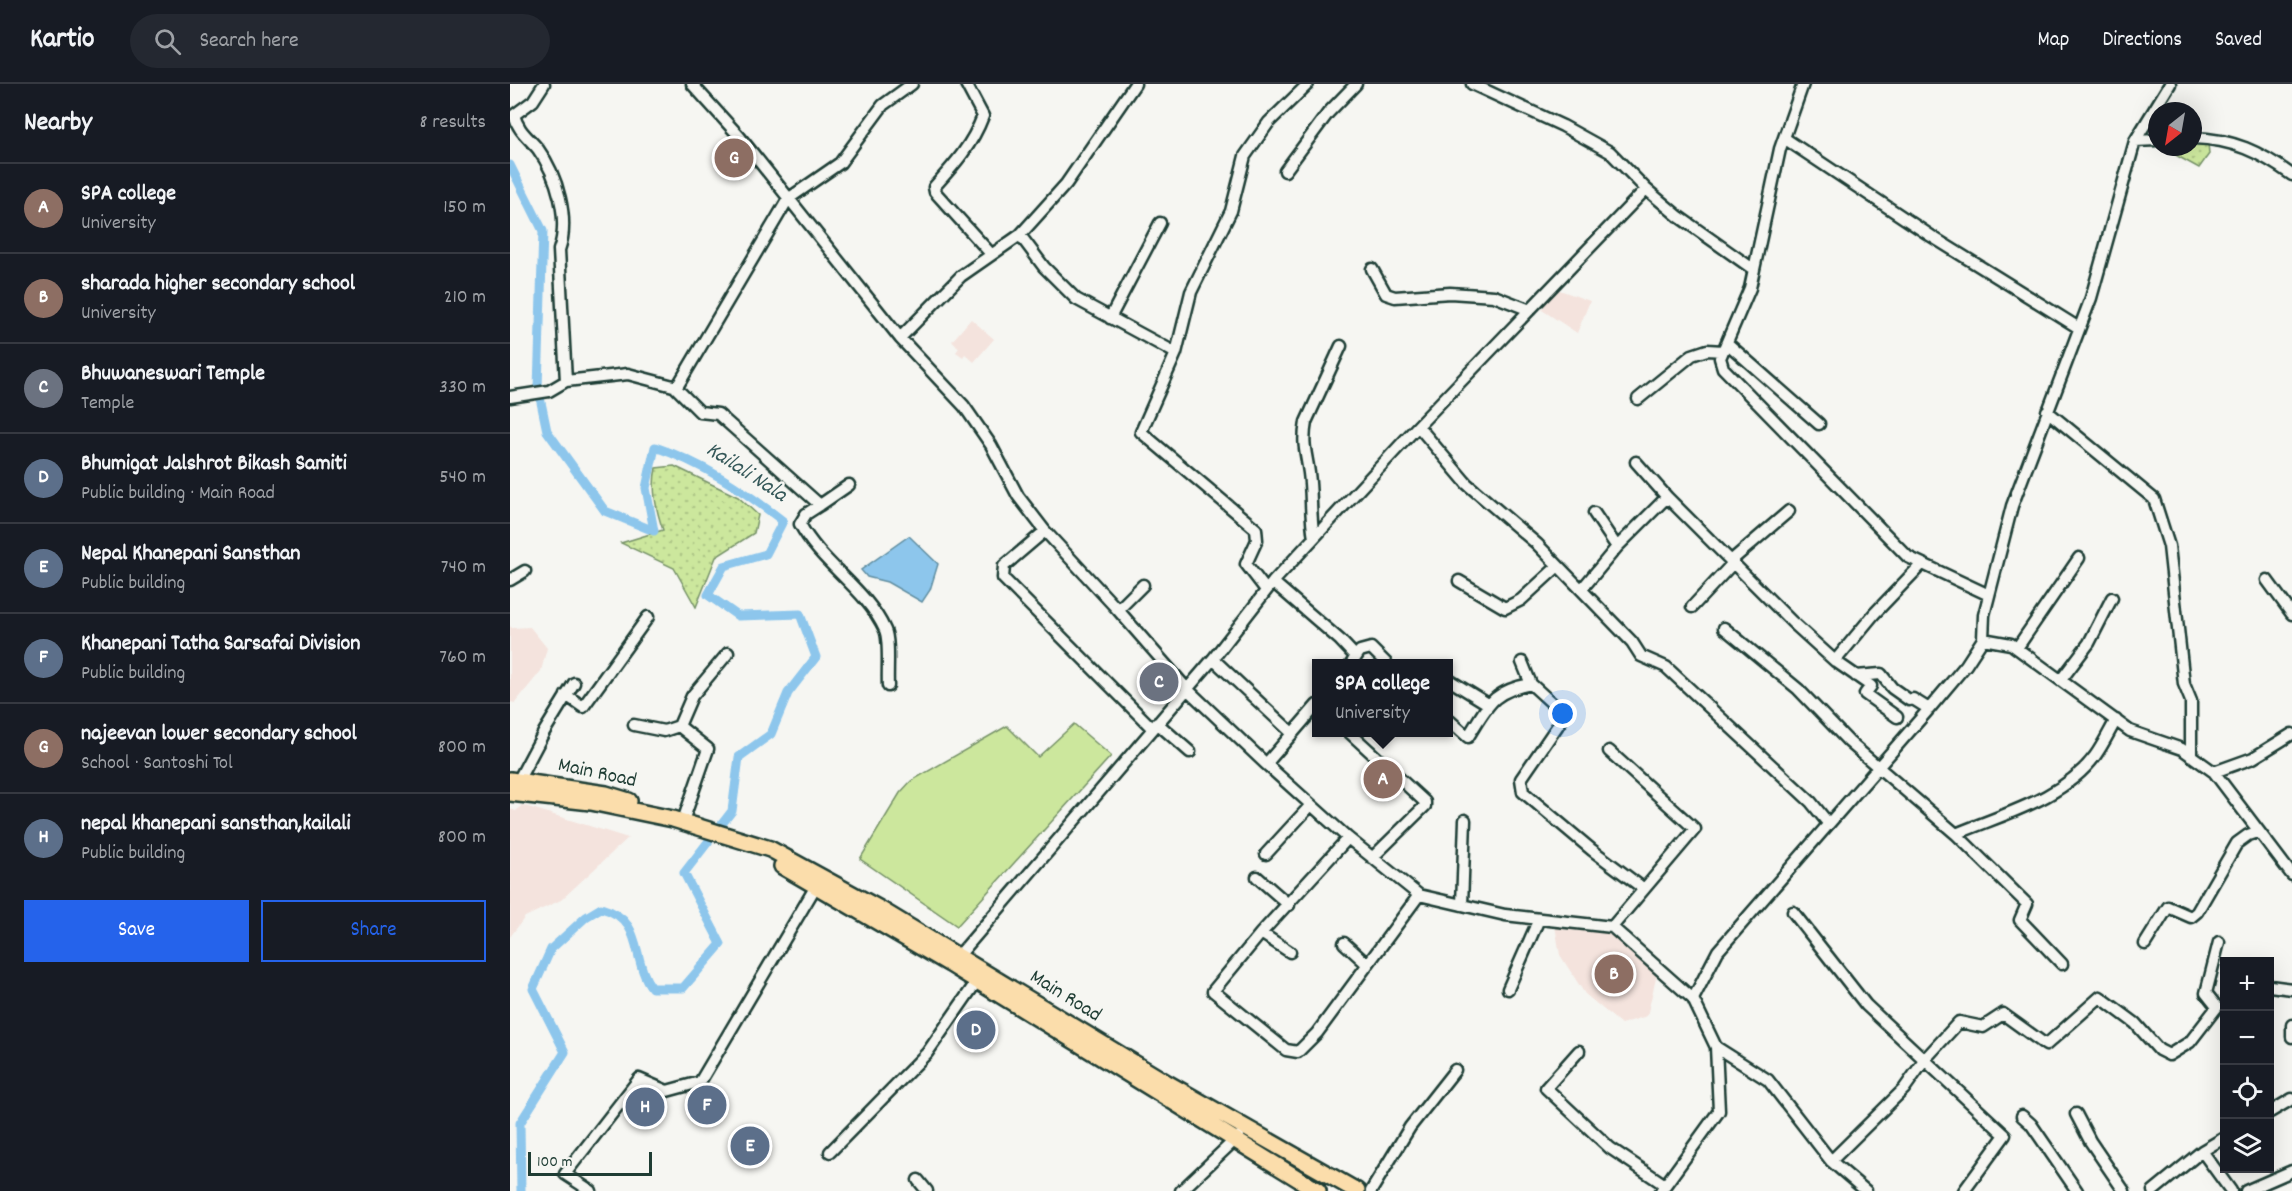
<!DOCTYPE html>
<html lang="en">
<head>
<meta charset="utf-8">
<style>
  :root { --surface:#171b24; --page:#242831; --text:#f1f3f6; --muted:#9ea1a6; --line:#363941; --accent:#2563eb }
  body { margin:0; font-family:Dekko,sans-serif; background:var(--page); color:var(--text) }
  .controls { position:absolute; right:18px; bottom:18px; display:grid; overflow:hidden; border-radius:0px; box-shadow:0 6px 24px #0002 }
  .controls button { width:54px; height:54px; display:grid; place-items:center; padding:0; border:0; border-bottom:2px solid var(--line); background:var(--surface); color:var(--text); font:30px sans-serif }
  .compass { position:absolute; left:1638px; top:18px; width:54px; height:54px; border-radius:50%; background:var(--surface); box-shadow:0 6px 24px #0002; rotate:211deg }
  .scale { position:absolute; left:18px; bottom:15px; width:124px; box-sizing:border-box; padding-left:6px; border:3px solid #1f3d34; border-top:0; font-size:16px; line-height:21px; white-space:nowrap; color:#1f3d34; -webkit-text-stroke:4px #f6f6f2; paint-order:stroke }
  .you { position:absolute; left:1053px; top:630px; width:21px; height:21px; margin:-15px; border:4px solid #fff; border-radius:50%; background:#1a73e8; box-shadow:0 0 0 9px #1a73e833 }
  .badge { display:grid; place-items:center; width:39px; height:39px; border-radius:50%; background:var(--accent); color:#fff; font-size:20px; font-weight:700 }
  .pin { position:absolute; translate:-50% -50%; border:3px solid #fff; box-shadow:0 2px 6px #0006 }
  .popup { position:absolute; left:802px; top:575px; width:141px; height:78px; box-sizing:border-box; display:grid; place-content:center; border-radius:0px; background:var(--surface); filter:drop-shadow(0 2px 4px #0005); font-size:20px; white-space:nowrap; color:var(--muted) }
  .popup b { font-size:22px; color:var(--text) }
  .popup::after { content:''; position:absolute; left:50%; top:100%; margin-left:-12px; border:12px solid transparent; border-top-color:var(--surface) }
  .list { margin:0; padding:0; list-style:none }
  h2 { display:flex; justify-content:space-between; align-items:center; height:78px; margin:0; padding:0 24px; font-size:26px }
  h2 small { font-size:20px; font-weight:400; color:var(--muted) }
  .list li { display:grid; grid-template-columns:39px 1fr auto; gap:18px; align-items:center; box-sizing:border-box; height:90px; padding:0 24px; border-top:2px solid var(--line) }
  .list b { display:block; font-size:22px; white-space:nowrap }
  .list p { margin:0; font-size:20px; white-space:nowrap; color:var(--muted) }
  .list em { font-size:20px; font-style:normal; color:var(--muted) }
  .actions { display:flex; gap:12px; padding:18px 24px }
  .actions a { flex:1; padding:14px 0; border:2px solid var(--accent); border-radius:0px; text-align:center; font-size:21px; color:var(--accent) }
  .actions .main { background:var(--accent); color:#fff }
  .icon { flex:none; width:33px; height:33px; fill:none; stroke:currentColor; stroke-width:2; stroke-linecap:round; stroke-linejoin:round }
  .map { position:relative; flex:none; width:1782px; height:1107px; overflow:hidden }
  header { display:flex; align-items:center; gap:36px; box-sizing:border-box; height:84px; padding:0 30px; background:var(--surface); border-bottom:2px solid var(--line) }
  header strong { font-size:28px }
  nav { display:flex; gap:33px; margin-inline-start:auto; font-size:21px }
  .search { width:420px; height:54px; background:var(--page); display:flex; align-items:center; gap:15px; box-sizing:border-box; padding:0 21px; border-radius:33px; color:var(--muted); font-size:22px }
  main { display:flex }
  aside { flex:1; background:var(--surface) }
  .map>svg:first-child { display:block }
  .built { fill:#f4e3dd }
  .grass { fill:url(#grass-dots); stroke:#769268; stroke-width:1.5 }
  .pitch { fill:#cce79d; stroke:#769268; stroke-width:1.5 }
  .water { fill:#8dc6ec; stroke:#618fa2; stroke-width:1.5 }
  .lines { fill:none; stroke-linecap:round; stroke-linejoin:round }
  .canal { stroke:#8dc6ec; stroke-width:9 }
  .minor-casing { stroke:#1f3d34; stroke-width:15 }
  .primary-casing { stroke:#1f3d34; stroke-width:20 }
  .minor { stroke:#f6f6f2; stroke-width:10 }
  .primary { stroke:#fbddab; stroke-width:15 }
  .labels { text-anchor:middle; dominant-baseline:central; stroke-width:5; stroke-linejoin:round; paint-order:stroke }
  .street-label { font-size:21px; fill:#1f3d34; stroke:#f6f6f2 }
  .water-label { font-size:22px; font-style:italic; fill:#355859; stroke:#f6f6f2 }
</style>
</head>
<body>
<header>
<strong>Kartio</strong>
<div class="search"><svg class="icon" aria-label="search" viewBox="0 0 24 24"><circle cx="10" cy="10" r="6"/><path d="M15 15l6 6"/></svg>Search here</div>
<nav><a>Map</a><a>Directions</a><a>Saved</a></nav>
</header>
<main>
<aside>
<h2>Nearby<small>8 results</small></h2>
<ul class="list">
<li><span class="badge" style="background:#8d6e63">A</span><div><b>SPA college</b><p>University</p></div><em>150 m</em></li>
<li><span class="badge" style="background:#8d6e63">B</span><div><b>sharada higher secondary school</b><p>University</p></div><em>210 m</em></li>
<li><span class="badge" style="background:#6b7280">C</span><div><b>Bhuwaneswari Temple</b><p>Temple</p></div><em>330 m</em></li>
<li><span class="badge" style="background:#5c6f8a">D</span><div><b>Bhumigat Jalshrot Bikash Samiti</b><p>Public building · Main Road</p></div><em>540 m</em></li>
<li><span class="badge" style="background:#5c6f8a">E</span><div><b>Nepal Khanepani Sansthan</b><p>Public building</p></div><em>740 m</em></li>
<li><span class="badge" style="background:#5c6f8a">F</span><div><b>Khanepani Tatha Sarsafai Division</b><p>Public building</p></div><em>760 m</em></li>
<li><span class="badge" style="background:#8d6e63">G</span><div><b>najeevan lower secondary school</b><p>School · Santoshi Tol</p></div><em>800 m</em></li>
<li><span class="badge" style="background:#5c6f8a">H</span><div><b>nepal khanepani sansthan,kailali</b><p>Public building</p></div><em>800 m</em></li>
</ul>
<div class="actions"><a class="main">Save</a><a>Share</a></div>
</aside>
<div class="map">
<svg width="1782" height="1107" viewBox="0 0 1782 1107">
  <defs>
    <pattern id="grass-dots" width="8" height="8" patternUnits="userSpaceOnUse" patternTransform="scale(1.5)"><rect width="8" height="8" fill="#cce79d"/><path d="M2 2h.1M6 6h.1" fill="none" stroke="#afc788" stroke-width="1.8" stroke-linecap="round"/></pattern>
  </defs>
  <rect width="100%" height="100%" fill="#f6f6f2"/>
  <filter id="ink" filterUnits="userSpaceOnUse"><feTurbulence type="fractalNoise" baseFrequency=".0167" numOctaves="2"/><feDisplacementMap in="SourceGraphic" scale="12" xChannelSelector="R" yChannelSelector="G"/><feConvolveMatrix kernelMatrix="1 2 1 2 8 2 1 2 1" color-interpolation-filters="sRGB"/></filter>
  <g filter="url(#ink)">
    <path class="built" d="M218,61L240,76L233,84L224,76L219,81L209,72Z
      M1044,204L1080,217L1067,249L1032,226Z
      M461,235L484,255L464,278L455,270L453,273L446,268L449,264L442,257Z
      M0,542L2,544L20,543L37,564L31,587L5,619L0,618Z
      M868,675L894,698L883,712L879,709L874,713L866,706L862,710L857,706L861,700L852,692Z
      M12,721L118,754L51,816L15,833L0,853V725L6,727Z
      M1045,842L1100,847L1130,870L1147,890L1137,932L1111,940L1075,910L1050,871Z"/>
    <path class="grass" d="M1698,59L1699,70L1689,84L1651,63H1683V60Z
      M164,382L228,413L248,431L244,449L206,473L186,523L164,484L111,459L153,446C146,426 141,405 146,384Z"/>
    <path class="pitch" d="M564,640L601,672L447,842L350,775L390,709L401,697L497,642L528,673Z"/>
    <path class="water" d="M399,452L428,480L420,506L412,518L377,498L357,493L351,486Z"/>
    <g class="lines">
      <path class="canal" d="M0,81L33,147L28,304L37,347L95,427L144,447L136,404L145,363C193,379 233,406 273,437L256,470L214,482L198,511L228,532L290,530L306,573L278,609L261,650L229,673L222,727L174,789L211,860L173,904H142C120,876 136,836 91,824L76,833L41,865L23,905L55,968L10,1039L11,1107"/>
      <defs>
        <path id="minor" d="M34,0L23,17L4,31C8,47 18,53 28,65C47,91 60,135 49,166L56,297
          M182,0L229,52L390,254L454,322L481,361L508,412L535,447L608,526L677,605L756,680L838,754L909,811L995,831L1102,843L1183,915L1206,963L1258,996L1321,1077L1356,1107
          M456,0L473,32C462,61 445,80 424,103L425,108L481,170
          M962,0L1053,42L1100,68L1136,105L1168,132L1243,185
          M1293,0L1270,65L1240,204L1210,274L1213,284L1398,473L1479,511
          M1274,54L1421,152L1569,244
          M1683,54C1723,55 1750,68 1782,91
          M1625,57L1647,56
          M775,87L818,29L846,0
          M510,151L534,183L566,215L666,269
          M862,185L876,210L885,213L940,209L984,212L1020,226
          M600,234L650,139
          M390,254L451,192L510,151L556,100L625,0
          M1217,259L1309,340
          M164,302L190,328L208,330L310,421L339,401
          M0,313L39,307L56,297L118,290L167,303L278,115L330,79L373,21L402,0
          M1128,315L1182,271L1197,266L1213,267
          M1537,327L1644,415L1659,462L1674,600L1681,617V672
          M908,342L957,400L1027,460L1122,558L1131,572L1156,583L1301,718L1318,739
          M1126,378L1157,413
          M310,421L296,430L290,440C311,480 356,504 375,546C380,557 377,588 378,602
          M1084,429L1107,463
          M535,447L494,482L493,494L642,644
          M804,454C800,433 802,411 799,389C796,367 792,361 796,338L831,262
          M1222,476L1279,427
          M0,496L15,487
          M1757,496L1782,530
          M949,497L995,524L1011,516L1048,482
          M763,498L830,556L846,573L841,580
          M1072,505L1107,463L1157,413L1282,538L1325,577L1361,602L1355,610L1387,633
          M756,506L736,480L747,456L746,445L631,348L666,269L681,208L721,127L735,72L759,38L798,0
          M1182,523L1224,478
          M608,526L633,501
          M1214,544L1288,605L1339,658L1446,750L1517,820L1510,836L1552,880
          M1473,555L1501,560L1620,647L1672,665L1704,688L1782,791
          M1507,564L1569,474
          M846,573L850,567L861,564L877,580
          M703,575L782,649
          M1325,577L1364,530L1412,480
          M1012,578L1021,600L1055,631L1011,695L1013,708L1082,766L1134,805
          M1346,592L1371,590L1382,604L1399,616L1403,615L1419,625
          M939,596L978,620
          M1551,596L1579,559L1602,514
          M56,611L73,623L138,533
          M939,636L958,653C978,621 982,607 1021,600
          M647,639L680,668
          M124,641L154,647L169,642
          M839,648L915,718V722L862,774
          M1099,667L1185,745L1102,843
          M756,680L807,621
          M1704,688L1743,674L1782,650
          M8,697L34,648L64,599
          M173,737L198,665L169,642L182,612L218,569
          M1446,750C1493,730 1553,715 1585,672C1593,661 1599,648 1606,636
          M838,754L751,849L703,907L776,966L788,968L807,949L909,811
          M756,770L801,721
          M747,793L779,821
          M952,821L955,736
          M1283,828L1356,921L1495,1051L1454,1107
          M751,849L780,868
          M834,859L857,880
          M1635,860L1658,823L1681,833L1687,828L1727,759L1738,751L1747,748
          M445,876L703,575L763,498L908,342L1136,105
          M1760,902L1782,905
          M998,905L1029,835
          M1183,915L1208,867L1419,625L1456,581L1473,555L1474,531L1502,422L1581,214L1625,57L1660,0
          M1782,941V953
          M1069,967L1036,1004L1100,1064L1155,1101
          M1760,1028L1782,1015
          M1566,1030L1580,1057L1614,1107
          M1512,1032L1521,1040L1567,1107
          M1692,1067L1721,1107
          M320,1068L417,969L467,897
          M1321,1077L1394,1005L1416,974L1449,938L1473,943L1493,930L1536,961L1590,913L1625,939L1649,966L1659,971L1680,958L1707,923L1696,909L1709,858
          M408,1096L417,1107
          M81,1107L55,1090L129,995L157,1007L190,998L306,802
          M671,1107L729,1052
          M861,1107L900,1043L945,986
          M1151,1107L1209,1027L1206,963
          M1643,1107L1692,1067L1714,1054
          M1736,1107L1782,1087"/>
        <path id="primary" d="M0,696L96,710L119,717
          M0,709L81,718L163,735L260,765L368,824L657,999L847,1107
          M272,782L440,880L808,1107"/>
      </defs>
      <use href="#minor" class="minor-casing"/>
      <use href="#primary" class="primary-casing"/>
      <use href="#minor" class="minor"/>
      <use href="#primary" class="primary"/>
    </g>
  </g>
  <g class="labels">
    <g class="street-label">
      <text transform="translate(87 690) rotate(12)">Main Road</text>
      <text transform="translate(555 913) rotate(32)">Main Road</text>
    </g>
    <g class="water-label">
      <text transform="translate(236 389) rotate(33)">Kailali Nala</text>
    </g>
  </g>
</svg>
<div class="controls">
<button>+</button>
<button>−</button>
<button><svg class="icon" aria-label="locate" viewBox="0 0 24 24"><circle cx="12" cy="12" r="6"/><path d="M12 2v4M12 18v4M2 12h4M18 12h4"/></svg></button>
<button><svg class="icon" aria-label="layers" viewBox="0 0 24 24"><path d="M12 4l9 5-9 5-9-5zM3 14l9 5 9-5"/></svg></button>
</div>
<svg class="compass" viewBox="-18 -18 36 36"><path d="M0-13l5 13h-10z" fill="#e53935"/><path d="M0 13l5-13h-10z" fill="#9ea1a6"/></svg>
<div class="scale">100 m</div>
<div class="you"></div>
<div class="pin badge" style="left:873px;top:695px;background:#8d6e63">A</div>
<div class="popup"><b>SPA college</b>University</div>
<div class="pin badge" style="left:1104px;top:890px;background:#8d6e63">B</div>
<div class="pin badge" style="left:649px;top:598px;background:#6b7280">C</div>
<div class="pin badge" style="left:466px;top:946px;background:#5c6f8a">D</div>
<div class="pin badge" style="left:240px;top:1062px;background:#5c6f8a">E</div>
<div class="pin badge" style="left:197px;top:1021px;background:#5c6f8a">F</div>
<div class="pin badge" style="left:224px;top:74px;background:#8d6e63">G</div>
<div class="pin badge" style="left:135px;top:1023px;background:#5c6f8a">H</div>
</div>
</main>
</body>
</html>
